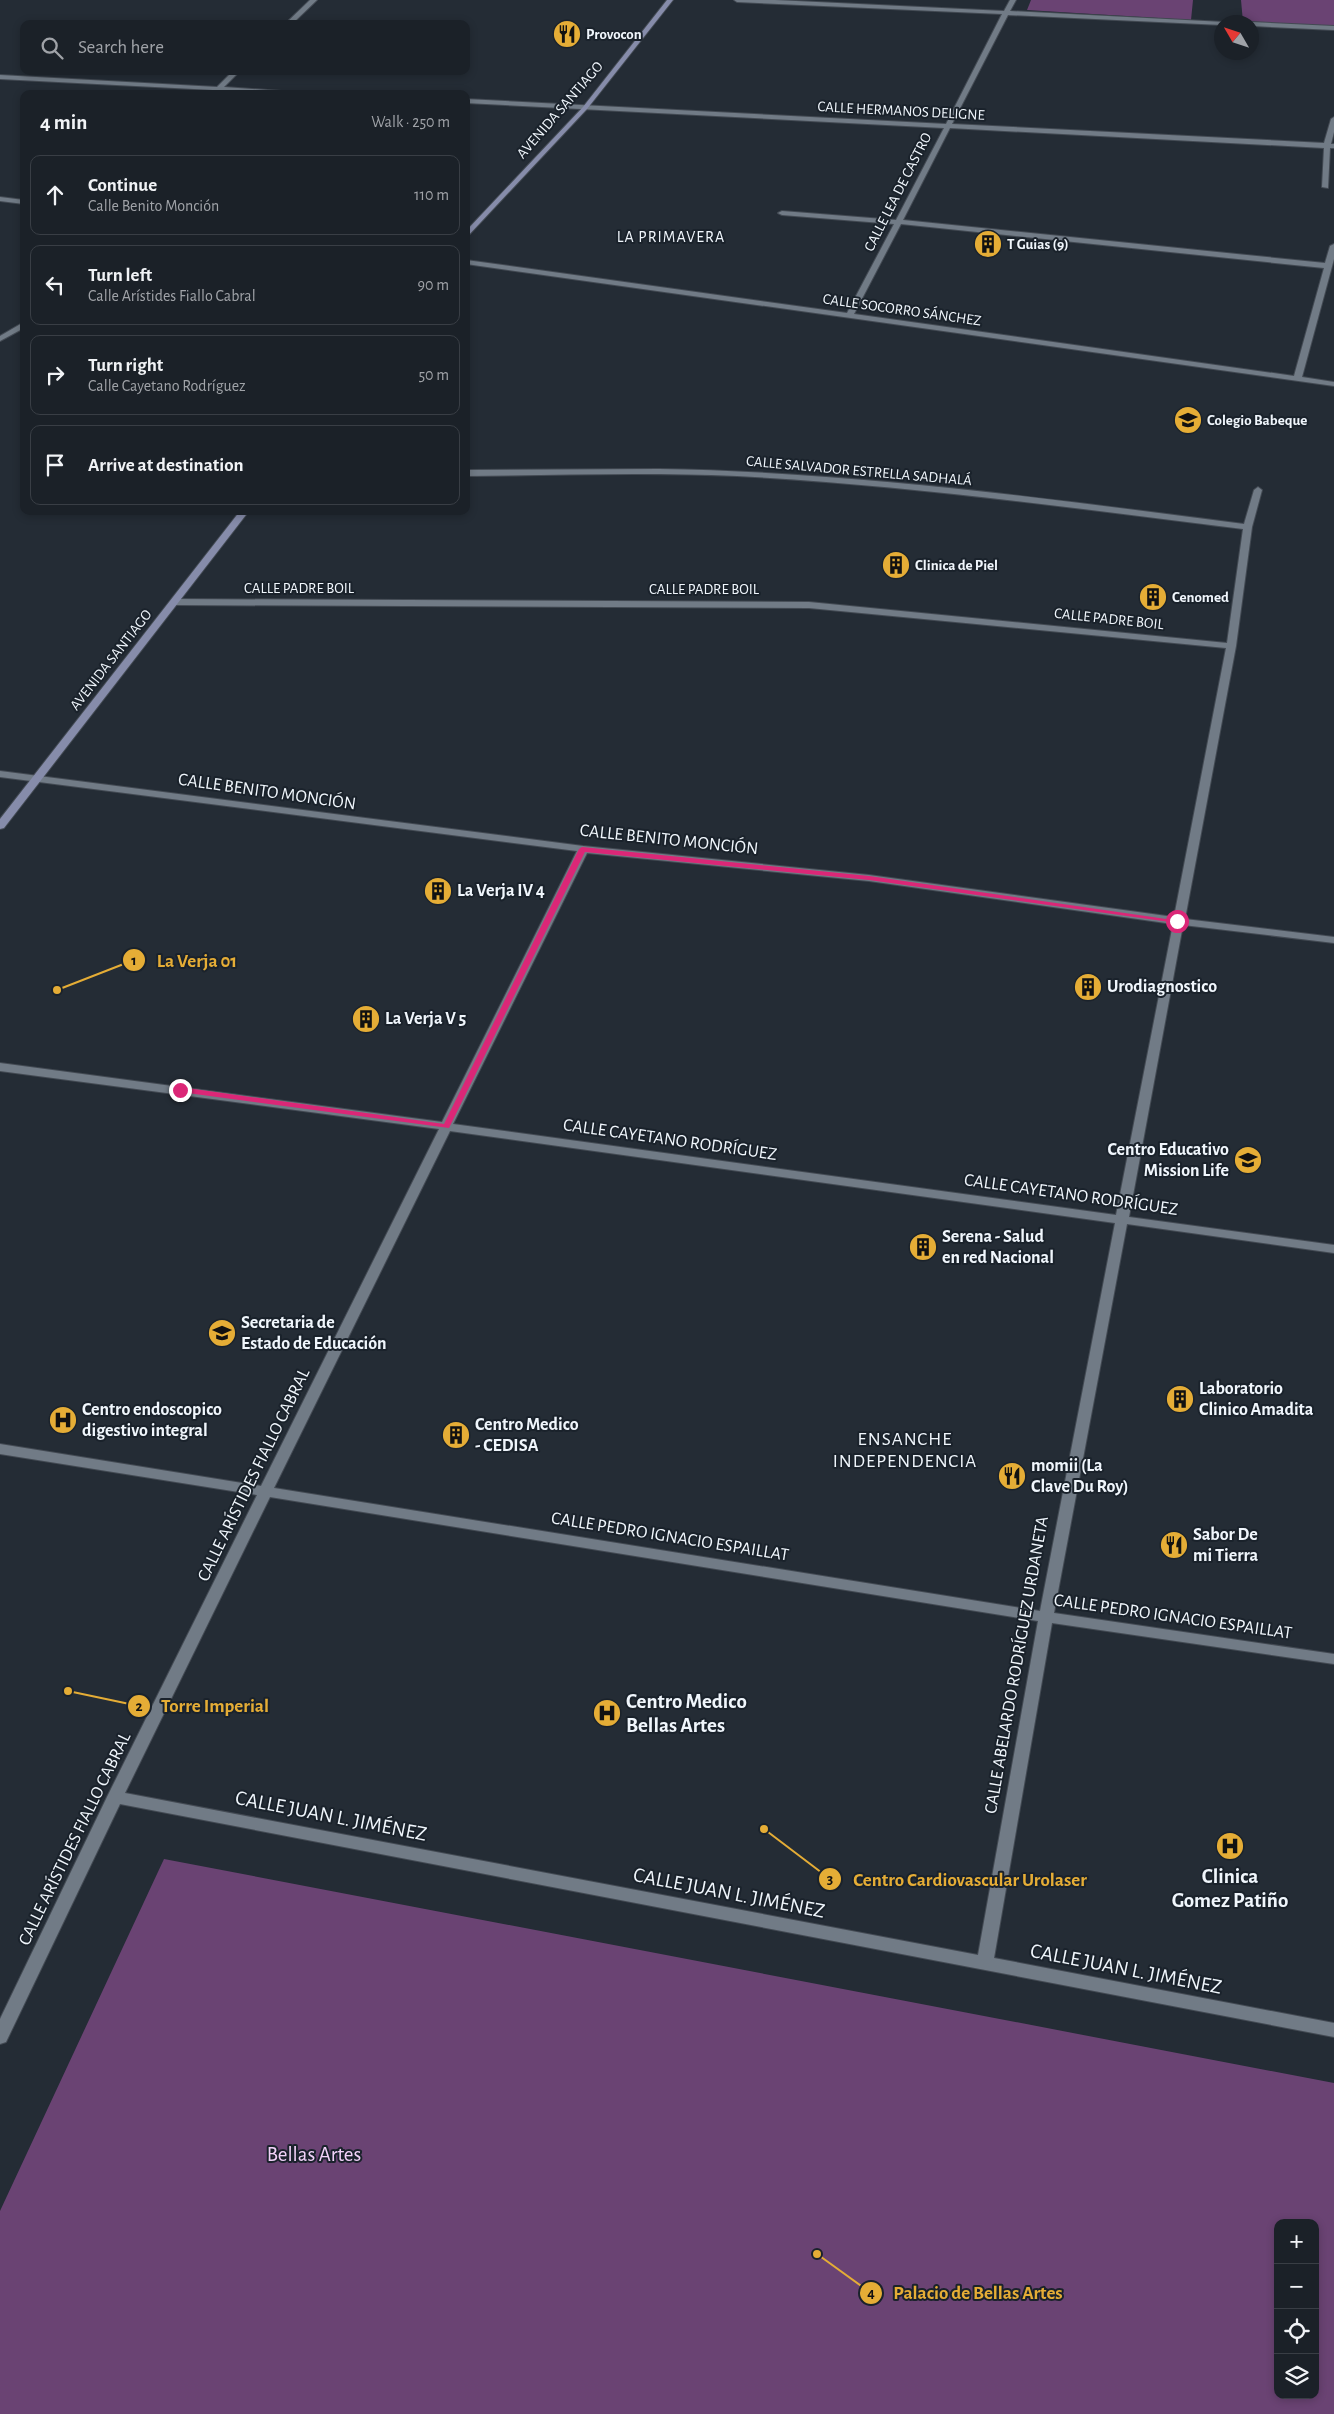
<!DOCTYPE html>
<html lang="en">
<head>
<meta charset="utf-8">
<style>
  :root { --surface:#1b2128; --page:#242930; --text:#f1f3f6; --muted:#a0a3a8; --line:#393e45 }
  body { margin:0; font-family:"Alegreya Sans",sans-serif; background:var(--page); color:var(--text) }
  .controls { position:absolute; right:15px; bottom:15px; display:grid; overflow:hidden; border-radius:10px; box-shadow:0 2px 8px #0003 }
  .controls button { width:45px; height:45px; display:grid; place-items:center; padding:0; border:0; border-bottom:1px solid var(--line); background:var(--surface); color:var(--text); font:25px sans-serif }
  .compass { position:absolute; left:1214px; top:15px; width:45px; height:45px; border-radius:50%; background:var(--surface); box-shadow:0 2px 8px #0003; rotate:309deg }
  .stop { position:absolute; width:15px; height:15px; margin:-11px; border:4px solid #db2777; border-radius:50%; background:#fff }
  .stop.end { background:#db2777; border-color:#fff; box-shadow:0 1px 5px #0008 }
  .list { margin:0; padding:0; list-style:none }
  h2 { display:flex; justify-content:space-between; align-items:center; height:65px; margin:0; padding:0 20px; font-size:21px }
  h2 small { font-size:16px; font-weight:400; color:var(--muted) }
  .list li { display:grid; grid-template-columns:32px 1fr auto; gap:15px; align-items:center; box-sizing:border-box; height:80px; margin:0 10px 10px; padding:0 10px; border:1px solid var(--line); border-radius:10px }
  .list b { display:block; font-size:19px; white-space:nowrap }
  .list p { margin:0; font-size:16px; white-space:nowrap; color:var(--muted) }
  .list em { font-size:16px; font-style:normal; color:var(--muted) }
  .icon { flex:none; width:28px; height:28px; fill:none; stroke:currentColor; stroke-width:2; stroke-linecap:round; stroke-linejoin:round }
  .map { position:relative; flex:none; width:1334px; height:2414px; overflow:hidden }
  .search { position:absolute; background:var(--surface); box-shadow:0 2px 8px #0003; left:20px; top:20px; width:450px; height:55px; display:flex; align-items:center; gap:12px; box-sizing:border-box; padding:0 18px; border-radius:10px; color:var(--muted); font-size:19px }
  .panel { position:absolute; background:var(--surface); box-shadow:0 2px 8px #0003; left:20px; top:90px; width:450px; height:425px; border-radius:10px }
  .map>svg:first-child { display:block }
  .green { fill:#6a4373; fill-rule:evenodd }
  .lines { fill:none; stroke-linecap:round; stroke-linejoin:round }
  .street-casing { stroke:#434a53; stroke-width:2 }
  .secondary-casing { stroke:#434a53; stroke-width:2 }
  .street { fill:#717b86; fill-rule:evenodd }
  .secondary { fill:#868caa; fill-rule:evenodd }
  .route { fill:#db2777 }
  .labels { text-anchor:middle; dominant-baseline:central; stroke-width:4; stroke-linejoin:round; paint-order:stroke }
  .far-poi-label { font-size:15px; font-weight:bold; fill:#f0f6fc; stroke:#1a222b; text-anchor:start }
  .far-street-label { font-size:15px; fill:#f0f6fc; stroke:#1a222b }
  .far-neighbourhood-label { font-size:16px; letter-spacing:1px; fill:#f0f6fc; stroke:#1a222b }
  .street-label { font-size:18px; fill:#f0f6fc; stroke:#1a222b }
  .poi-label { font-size:18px; font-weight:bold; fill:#f0f6fc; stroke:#1a222b; text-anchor:start }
  .neighbourhood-label { font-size:19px; letter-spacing:1px; fill:#f0f6fc; stroke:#1a222b }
  .near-poi-label { font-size:21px; font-weight:bold; fill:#f0f6fc; stroke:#1a222b; text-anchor:start }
  .near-street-label { font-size:21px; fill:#f0f6fc; stroke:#1a222b }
  .near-park-label { font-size:21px; fill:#f2d2f9; stroke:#1a222b }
  .leader { fill:none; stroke:#e5ad36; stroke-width:2 }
  .callout-dot { fill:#e5ad36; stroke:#1a222b; stroke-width:2 }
  .mark-label { font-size:15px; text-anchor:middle; font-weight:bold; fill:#111 }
  .callout-label { font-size:19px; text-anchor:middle; font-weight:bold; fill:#e5ad36; stroke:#1a222b; stroke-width:4; stroke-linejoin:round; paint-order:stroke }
</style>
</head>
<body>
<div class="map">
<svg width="1334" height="2414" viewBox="0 0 1334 2414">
  <rect width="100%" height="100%" fill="#242c35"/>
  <path class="green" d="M1031,0H1193L1191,20L1027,10Z
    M1241,0H1334V26L1243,22Z
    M164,1859L1334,2083V2414H0V2211ZM1278,2223H1315V2395H1278Z"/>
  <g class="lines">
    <defs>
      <path id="street" d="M310,0H317L292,24H285Z
        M734,0H775L1004,11L1010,0H1016L1010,11L1224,22L1222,25L1008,15L952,124L1324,143L1331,119L1334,117V132L1331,144H1334V148H1330L1328,188L1322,187L1324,148L950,128L903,220L1325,263L1330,246L1334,244V259L1302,377L1334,382V386L466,264V260L847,313L894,224L782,215L778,213L782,211L896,220L944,128L466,103V99L946,124L1002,14L737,2ZM901,224L1324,268L1294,376L854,314Z
        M1251,22H1252L1334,26V30L1252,26Z
        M233,71H240L224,87L323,94L220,91L214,94L212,92L213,90L0,79V75L217,87Z
        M0,197L24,200V204L0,201Z
        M24,322V328L0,341V336Z
        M659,469C855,472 1050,499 1244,524L1254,490L1258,487L1262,490L1252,527L1236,646L1185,919L1334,937V943L1183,925L1129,1217L1334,1245V1253L1127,1224L1054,1613L1334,1654V1664L1052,1623L994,1958L1334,2023V2037L120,1804L6,2042L0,2044V2019L107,1797L257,1495L0,1454V1444L261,1486L439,1129L0,1071V1063L442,1122L577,851L0,777V771L583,846L869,875L1174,917L1226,648L809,608L175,605L170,602L175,599L809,602L1227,643L1243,529C1075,508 906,485 737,476C647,472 556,475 466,476V470ZM587,853L869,881L1173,924L1116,1215L453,1124ZM450,1131L1115,1223L1040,1611L274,1488ZM270,1497L1038,1621L978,1955L125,1793Z"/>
      <path id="secondary" d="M667,0H673L587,109L466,238V231L583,107Z
        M240,511H249L4,828L0,829V819Z"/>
    </defs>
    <use href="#street" class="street-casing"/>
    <use href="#secondary" class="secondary-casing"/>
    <use href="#street" class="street"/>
    <use href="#secondary" class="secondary"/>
  </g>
  <path class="route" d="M582,847L869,876L1180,921L1177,923L869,880L585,852L449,1128L180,1092L176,1090L180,1087L444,1124L579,849Z"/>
  <defs>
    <symbol id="restaurant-disc" viewBox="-11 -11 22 22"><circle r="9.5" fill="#e5ad36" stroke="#1a222b"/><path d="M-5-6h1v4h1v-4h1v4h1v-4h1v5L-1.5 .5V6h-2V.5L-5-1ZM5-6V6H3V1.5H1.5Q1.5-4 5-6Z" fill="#111"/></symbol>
    <symbol id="building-disc" viewBox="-11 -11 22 22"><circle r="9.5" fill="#e5ad36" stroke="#1a222b"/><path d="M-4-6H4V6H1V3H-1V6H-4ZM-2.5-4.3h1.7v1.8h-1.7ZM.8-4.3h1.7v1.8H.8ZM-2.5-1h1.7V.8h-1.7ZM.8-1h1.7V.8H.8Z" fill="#111"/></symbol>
    <symbol id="school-disc" viewBox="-11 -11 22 22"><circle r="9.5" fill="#e5ad36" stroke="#1a222b"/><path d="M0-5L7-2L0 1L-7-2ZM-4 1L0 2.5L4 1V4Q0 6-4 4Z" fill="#111"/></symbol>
    <symbol id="university-disc" viewBox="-11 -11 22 22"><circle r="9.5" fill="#e5ad36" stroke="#1a222b"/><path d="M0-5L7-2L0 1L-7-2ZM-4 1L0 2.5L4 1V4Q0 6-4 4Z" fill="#111"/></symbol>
    <symbol id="hospital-disc" viewBox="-11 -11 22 22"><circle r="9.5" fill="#e5ad36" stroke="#1a222b"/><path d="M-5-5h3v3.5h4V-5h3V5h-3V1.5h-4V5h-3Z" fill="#111"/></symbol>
  </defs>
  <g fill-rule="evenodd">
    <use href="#restaurant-disc" x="551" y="18" width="32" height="32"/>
    <use href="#building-disc" x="972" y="228" width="32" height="32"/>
    <use href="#school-disc" x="1172" y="404" width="32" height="32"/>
    <use href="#building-disc" x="880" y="549" width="32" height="32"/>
    <use href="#building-disc" x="1137" y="581" width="32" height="32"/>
    <use href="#building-disc" x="422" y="875" width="32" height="32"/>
    <use href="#building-disc" x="1072" y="971" width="32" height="32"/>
    <use href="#building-disc" x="350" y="1003" width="32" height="32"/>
    <use href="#school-disc" x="1232" y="1144" width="32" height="32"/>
    <use href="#building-disc" x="907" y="1231" width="32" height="32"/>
    <use href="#university-disc" x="206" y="1317" width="32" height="32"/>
    <use href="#building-disc" x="1164" y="1383" width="32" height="32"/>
    <use href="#hospital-disc" x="47" y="1404" width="32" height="32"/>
    <use href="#building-disc" x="440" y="1419" width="32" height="32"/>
    <use href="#restaurant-disc" x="996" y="1460" width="32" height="32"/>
    <use href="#restaurant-disc" x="1158" y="1529" width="32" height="32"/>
    <use href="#hospital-disc" x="591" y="1697" width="32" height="32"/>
    <use href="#hospital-disc" x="1214" y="1830" width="32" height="32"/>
  </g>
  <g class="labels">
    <g class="far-poi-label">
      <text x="586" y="34">Provocon</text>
      <text x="1007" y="244">T Guias (9)</text>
      <text x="1207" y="420">Colegio Babeque</text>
      <text x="915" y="565">Clinica de Piel</text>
      <text x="1172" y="597">Cenomed</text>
    </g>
    <g class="far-street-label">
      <text transform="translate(560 110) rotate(-49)">AVENIDA SANTIAGO</text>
      <text transform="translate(901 111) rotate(3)">CALLE HERMANOS DELIGNE</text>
      <text transform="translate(898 192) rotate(-63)">CALLE LEA DE CASTRO</text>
      <text transform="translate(902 310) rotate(8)">CALLE SOCORRO SÁNCHEZ</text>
      <text transform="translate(859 471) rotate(5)">CALLE SALVADOR ESTRELLA SADHALÁ</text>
      <text x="299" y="588">CALLE PADRE BOIL</text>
      <text x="704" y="589">CALLE PADRE BOIL</text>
      <text transform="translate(1109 619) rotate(6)">CALLE PADRE BOIL</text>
      <text transform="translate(111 660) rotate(-52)">AVENIDA SANTIAGO</text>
    </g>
    <g class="far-neighbourhood-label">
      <text x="671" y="237">LA PRIMAVERA</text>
    </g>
    <g class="street-label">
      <text transform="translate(267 792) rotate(8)">CALLE BENITO MONCIÓN</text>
      <text transform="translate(669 840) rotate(6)">CALLE BENITO MONCIÓN</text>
      <text transform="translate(670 1140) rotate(8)">CALLE CAYETANO RODRÍGUEZ</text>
      <text transform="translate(1071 1195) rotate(8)">CALLE CAYETANO RODRÍGUEZ</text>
      <text transform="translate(254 1475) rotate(-64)">CALLE ARÍSTIDES FIALLO CABRAL</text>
      <text transform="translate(670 1537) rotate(9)">CALLE PEDRO IGNACIO ESPAILLAT</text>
      <text transform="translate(1173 1617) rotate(8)">CALLE PEDRO IGNACIO ESPAILLAT</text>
      <text transform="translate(1017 1665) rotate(-80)">CALLE ABELARDO RODRÍGUEZ URDANETA</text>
      <text transform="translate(75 1839) rotate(-64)">CALLE ARÍSTIDES FIALLO CABRAL</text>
    </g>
    <g class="poi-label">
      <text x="457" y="891">La Verja IV 4</text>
      <text x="1107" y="987">Urodiagnostico</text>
      <text x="385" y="1019">La Verja V 5</text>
      <text x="1229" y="1150" text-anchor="end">Centro Educativo<tspan x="1229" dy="21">Mission Life</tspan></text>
      <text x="942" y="1237">Serena - Salud<tspan x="942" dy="21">en red Nacional</tspan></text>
      <text x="241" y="1323">Secretaria de<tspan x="241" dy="21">Estado de Educación</tspan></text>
      <text x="1199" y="1389">Laboratorio<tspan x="1199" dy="21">Clinico Amadita</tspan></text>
      <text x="82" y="1410">Centro endoscopico<tspan x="82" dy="21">digestivo integral</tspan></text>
      <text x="475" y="1425">Centro Medico<tspan x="475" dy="21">- CEDISA</tspan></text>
      <text x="1031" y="1466">momii (La<tspan x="1031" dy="21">Clave Du Roy)</tspan></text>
      <text x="1193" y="1535">Sabor De<tspan x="1193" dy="21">mi Tierra</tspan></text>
    </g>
    <g class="neighbourhood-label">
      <text x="905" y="1439">ENSANCHE<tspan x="905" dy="22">INDEPENDENCIA</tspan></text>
    </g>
    <g class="near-poi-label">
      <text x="626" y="1701">Centro Medico<tspan x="626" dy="24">Bellas Artes</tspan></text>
      <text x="1230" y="1876" text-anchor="middle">Clinica<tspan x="1230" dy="24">Gomez Patiño</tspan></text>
    </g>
    <g class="near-street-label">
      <text transform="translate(331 1816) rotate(11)">CALLE JUAN L. JIMÉNEZ</text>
      <text transform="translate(729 1893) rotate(11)">CALLE JUAN L. JIMÉNEZ</text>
      <text transform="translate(1126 1969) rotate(11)">CALLE JUAN L. JIMÉNEZ</text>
    </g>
    <g class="near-park-label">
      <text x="314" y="2154">Bellas Artes</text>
    </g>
  </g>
  <path class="leader" d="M57 990L134 960M68 1691L139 1706M764 1829L830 1879M817 2254L871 2293"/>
  <g class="callout-dot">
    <circle cx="57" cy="990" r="5"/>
    <circle cx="68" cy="1691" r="5"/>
    <circle cx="764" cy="1829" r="5"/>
    <circle cx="817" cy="2254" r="5"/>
    <circle cx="134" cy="960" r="12"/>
    <circle cx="139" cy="1706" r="12"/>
    <circle cx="830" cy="1879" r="12"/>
    <circle cx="871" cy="2293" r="12"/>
  </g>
  <g class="mark-label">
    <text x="134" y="965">1</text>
    <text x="139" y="1711">2</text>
    <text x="830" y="1884">3</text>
    <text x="871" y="2298">4</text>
  </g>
  <g class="callout-label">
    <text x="197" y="967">La Verja 01</text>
    <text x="215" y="1712">Torre Imperial</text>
    <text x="970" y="1886">Centro Cardiovascular Urolaser</text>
    <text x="978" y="2299">Palacio de Bellas Artes</text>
  </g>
</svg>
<div class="controls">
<button>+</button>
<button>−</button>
<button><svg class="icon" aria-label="locate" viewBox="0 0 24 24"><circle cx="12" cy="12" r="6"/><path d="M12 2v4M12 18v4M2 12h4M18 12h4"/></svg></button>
<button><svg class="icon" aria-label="layers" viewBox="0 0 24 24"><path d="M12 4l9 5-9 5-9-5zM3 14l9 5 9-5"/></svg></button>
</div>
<svg class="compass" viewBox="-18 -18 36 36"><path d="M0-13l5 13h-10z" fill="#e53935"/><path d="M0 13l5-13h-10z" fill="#a0a3a8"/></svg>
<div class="stop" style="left:1177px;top:921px"></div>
<div class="stop end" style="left:180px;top:1090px"></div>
<div class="search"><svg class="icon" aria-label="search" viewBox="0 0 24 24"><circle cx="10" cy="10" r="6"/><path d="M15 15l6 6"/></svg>Search here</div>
<section class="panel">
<h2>4 min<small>Walk · 250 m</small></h2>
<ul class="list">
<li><svg class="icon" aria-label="ahead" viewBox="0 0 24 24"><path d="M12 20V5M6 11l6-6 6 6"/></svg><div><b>Continue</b><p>Calle Benito Monción</p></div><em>110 m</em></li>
<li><svg class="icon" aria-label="left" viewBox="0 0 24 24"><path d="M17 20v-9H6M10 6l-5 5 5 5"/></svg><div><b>Turn left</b><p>Calle Arístides Fiallo Cabral</p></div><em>90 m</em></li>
<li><svg class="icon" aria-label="right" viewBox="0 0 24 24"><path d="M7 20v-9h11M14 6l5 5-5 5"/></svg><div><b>Turn right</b><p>Calle Cayetano Rodríguez</p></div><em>50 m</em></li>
<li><svg class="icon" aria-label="arrive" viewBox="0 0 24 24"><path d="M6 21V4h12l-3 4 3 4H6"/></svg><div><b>Arrive at destination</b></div></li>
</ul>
</section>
</div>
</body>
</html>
